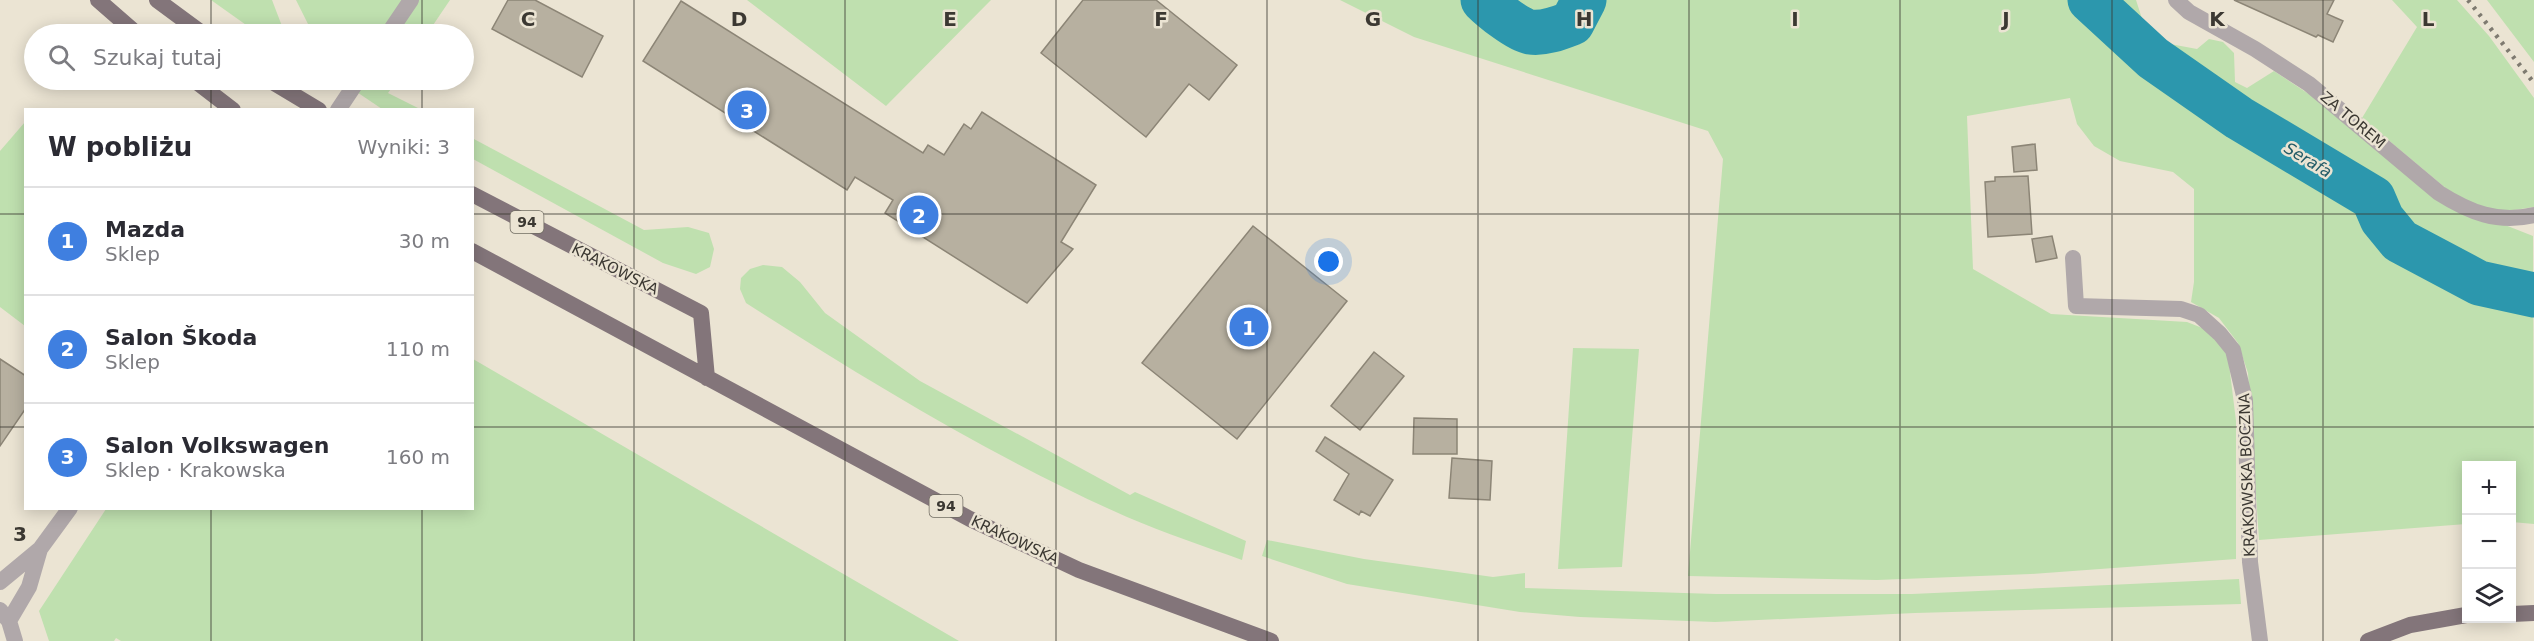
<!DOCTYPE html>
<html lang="pl">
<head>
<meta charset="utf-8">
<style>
  :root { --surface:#fff; --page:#f7f7f7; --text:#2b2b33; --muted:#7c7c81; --line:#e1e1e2; --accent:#ca478e }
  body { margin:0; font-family:"DejaVu Sans",sans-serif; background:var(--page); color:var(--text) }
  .controls { position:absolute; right:18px; bottom:18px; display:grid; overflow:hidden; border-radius:0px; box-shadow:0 3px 15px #0003 }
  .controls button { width:54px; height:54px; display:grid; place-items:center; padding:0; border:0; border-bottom:2px solid var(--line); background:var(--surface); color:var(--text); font:30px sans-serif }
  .you { position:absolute; left:1329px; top:262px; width:21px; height:21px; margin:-15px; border:4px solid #fff; border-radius:50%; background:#1a73e8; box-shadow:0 0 0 9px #1a73e833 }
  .badge { display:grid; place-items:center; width:39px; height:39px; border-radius:50%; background:var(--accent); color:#fff; font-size:20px; font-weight:700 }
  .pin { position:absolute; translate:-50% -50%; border:3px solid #fff; box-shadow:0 2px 6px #0006 }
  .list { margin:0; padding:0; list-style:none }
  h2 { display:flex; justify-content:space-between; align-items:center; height:78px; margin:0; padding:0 24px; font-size:26px }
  h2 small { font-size:20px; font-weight:400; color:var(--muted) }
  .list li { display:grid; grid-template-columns:39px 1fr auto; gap:18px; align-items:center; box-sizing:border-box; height:108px; padding:0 24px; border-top:2px solid var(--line) }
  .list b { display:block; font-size:22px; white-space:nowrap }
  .list p { margin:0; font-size:20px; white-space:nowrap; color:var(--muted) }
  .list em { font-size:20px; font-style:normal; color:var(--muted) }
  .icon { flex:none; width:33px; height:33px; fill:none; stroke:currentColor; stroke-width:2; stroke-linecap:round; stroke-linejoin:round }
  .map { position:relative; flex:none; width:2534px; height:641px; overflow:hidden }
  .search { position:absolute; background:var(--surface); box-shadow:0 3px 15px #0003; left:24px; top:24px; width:450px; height:66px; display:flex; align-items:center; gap:15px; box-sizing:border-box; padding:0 21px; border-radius:33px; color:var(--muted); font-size:22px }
  .panel { position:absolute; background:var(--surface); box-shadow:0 3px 15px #0003; left:24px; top:108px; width:450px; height:402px; border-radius:0px }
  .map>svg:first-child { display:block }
  .green { fill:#bfe0af }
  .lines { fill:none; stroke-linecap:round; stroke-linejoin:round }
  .river { stroke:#2c97ad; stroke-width:45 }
  .building { fill:#b7b0a0; stroke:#8c8576; stroke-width:1.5 }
  .minor { stroke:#b0a8aa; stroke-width:16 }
  .tertiary { stroke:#b0a8aa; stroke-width:16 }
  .primary { stroke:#83757a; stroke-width:16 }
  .rail { stroke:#7e7a70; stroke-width:4.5; stroke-dasharray:3 6; stroke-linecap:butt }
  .grid { fill:none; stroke:#3b3832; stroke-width:1.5; stroke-opacity:0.55 }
  .labels { text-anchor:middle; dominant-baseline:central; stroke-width:5; stroke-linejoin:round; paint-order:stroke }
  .shield { fill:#ebe4d3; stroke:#706c62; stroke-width:1.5 }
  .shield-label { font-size:14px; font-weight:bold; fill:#3b3832 }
  .street-label { font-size:15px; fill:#3b3832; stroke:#ebe4d3 }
  .water-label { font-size:16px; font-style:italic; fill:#235b67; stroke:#ebe4d3 }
  .grid-label { font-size:20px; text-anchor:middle; font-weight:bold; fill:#3b3832; stroke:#ebe4d3; stroke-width:5; stroke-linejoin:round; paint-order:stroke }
</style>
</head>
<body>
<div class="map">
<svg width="2534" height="641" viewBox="0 0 2534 641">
  <rect width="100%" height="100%" fill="#ebe4d3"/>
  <path class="green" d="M211,0H272L285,34H259Z
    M296,0H450L427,34H313Z
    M747,0H991L886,106Z
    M1340,0H2136L2145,28L2154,41L2197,49L2209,39L2223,42L2234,53L2235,82L2247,88L2274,71L2324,104L2434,197L2533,236L2534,524L2512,522V466H2466V524L2259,540L2248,373L2238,343L2219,318L2191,302L2194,282V189L2173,172L2120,161L2094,146L2077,124L2070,98L1967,116L1973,269L2051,314L2187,322L2210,331L2228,356L2236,421V559L2031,574L1877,580L1688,576L1723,159L1708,131L1414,37Z
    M2392,0H2457L2489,36L2534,98V207L2508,211L2492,209L2461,201L2362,118L2417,27Z
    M2487,0H2534V62Z
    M339,80H397L388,93L420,109H382Z
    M25,122V326L0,307V151Z
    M472,138L644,230L688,227L709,233L714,249L710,267L696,274L663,263L473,159Z
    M763,265L782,267L800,282L825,313L920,381L1130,495L1135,492L1246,541L1242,560C1204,546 1164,533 1127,517C994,458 868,381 746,303L740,289L741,278L750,269Z
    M1573,348L1639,349L1622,567L1558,569Z
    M473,359L959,641H121L116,638L114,641H49L39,611L106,509L472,508Z
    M1267,540L1364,559L1493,577L1525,573V588L1716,594H1912L2239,579L2241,604L1915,613L1715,622L1580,617L1520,612L1347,584L1262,556Z"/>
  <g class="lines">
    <path class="river" d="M1483,0C1492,9 1518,30 1530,32C1544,34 1559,28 1572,23L1584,0
      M2090,0L2153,58L2239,118L2373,198L2382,219L2400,241L2479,283L2534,295"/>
  </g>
  <path class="building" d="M508,0H535L603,36L582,77L492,29Z
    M1083,0H1156L1237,65L1209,100L1189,84L1146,137L1041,53Z
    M2234,0H2334L2327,14L2343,21L2333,42L2318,35L2316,37Z
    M681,1L923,153L928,145L944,155L964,124L971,129L982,112L1096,185L1061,242L1073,249L1027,303L885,213L893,200L855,177L847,190L643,61Z
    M2035,144L2037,170L2014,172L2012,147Z
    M2028,176L2032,234L1988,237L1985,182L1995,181V177Z
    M1253,226L1347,301L1237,439L1142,363Z
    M2052,236L2057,258L2036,262L2032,239Z
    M1374,352L1404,376L1360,430L1331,406Z
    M0,359L26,376V408L0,446Z
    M1414,418L1457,419V454H1413Z
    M1325,437L1393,480L1370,516L1361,511L1359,515L1334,500L1349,474L1316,451Z
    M1452,458L1492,461L1490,500L1449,498Z"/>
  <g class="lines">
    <path class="minor" d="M2176,0L2189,12L2255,49L2309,84L2439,193C2469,212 2498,224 2534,215
      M2073,258L2076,306L2181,309L2199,315L2220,334L2233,350L2245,400L2250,562L2260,641"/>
    <path class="tertiary" d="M388,34L411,0
      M338,110L358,80
      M0,582L40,549L70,508
      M0,610L9,621L15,641
      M9,621L29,587L40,549"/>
    <path class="primary" d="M98,0L137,34
      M157,0L203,34
      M194,80L233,110
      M269,80L319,110
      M472,194L701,313L707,378
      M472,251L970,519L1079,570L1271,641
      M2512,614L2534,613
      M2368,641L2410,625L2466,615"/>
    <path class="rail" d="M2468,0L2534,83"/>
  </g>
  <path class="grid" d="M211,0V34M422,0V34M634,0V641M845,0V641M1056,0V641M1267,0V641M1478,0V641M1689,0V641M1900,0V641M2112,0V641M2323,0V641M211,80V110M422,80V110M0,214H26M472,214H2534M0,427H26M472,427H2534M211,508V641M422,508V641"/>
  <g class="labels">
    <g class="shield">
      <rect x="510.5" y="211" width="33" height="22" rx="4.5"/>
      <rect x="929.5" y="495" width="33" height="22" rx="4.5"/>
    </g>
    <g class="shield-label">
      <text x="527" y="222">94</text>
      <text x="946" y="506">94</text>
    </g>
    <g class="street-label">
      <text transform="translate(2353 120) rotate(40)">ZA TOREM</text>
      <text transform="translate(615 269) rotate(27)">KRAKOWSKA</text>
      <text transform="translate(2247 475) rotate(-92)">KRAKOWSKA BOCZNA</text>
      <text transform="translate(1015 540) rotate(25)">KRAKOWSKA</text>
    </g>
    <g class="water-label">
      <text transform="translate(2308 160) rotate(31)">Serafa</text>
    </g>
  </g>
  <g class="grid-label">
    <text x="528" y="26">C</text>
    <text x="739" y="26">D</text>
    <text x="950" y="26">E</text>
    <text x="1161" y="26">F</text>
    <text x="1373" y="26">G</text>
    <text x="1584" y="26">H</text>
    <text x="1795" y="26">I</text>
    <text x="2006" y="26">J</text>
    <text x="2217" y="26">K</text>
    <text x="2428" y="26">L</text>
    <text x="20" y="541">3</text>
  </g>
</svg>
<div class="controls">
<button>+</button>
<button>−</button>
<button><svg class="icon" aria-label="layers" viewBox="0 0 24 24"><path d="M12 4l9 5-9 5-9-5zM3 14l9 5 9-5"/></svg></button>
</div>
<div class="you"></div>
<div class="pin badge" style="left:1249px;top:327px;background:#3f7fe0">1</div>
<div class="pin badge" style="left:919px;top:215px;background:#3f7fe0">2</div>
<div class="pin badge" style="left:747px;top:110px;background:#3f7fe0">3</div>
<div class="search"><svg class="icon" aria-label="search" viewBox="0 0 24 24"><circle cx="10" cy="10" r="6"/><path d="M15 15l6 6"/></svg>Szukaj tutaj</div>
<section class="panel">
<h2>W pobliżu<small>Wyniki: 3</small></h2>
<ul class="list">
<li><span class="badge" style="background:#3f7fe0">1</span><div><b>Mazda</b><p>Sklep</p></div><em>30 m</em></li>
<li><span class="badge" style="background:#3f7fe0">2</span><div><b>Salon Škoda</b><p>Sklep</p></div><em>110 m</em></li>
<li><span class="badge" style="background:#3f7fe0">3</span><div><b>Salon Volkswagen</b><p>Sklep · Krakowska</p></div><em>160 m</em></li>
</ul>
</section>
</div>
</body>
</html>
